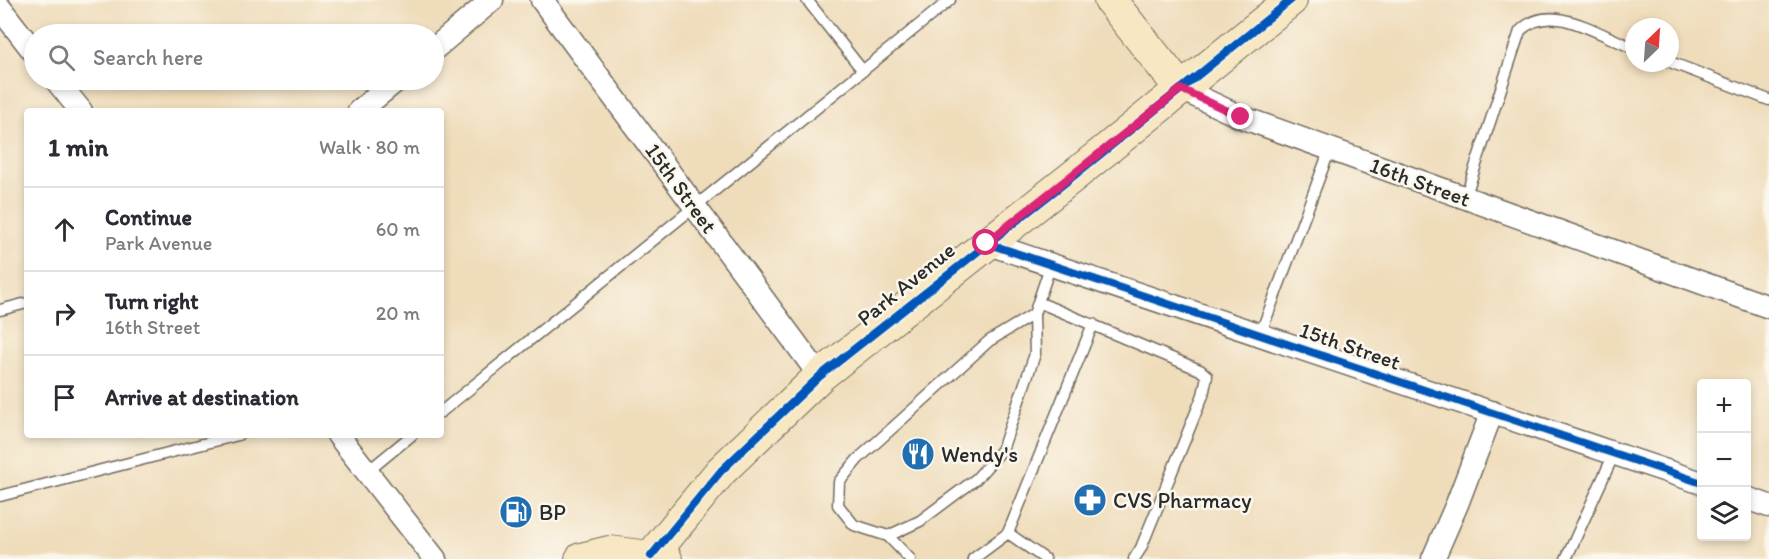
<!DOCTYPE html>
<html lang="en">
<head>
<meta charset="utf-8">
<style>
  :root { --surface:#fff; --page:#f2f2f3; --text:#2b2b33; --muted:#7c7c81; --line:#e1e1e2 }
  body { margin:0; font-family:Itim,sans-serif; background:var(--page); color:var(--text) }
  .controls { position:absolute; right:18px; bottom:18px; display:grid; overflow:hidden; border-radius:6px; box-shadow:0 3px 9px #0003 }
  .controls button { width:54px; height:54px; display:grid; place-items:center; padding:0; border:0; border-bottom:2px solid var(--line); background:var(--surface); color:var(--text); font:30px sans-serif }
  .compass { position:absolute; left:1625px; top:18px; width:54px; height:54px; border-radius:50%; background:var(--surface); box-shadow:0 3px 9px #0003; rotate:25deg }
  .stop { position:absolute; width:18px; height:18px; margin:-14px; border:4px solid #db2777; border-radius:50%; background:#fff }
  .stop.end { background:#db2777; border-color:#fff; box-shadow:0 2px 6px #0008 }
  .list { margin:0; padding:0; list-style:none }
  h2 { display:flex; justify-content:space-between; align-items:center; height:78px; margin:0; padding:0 24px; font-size:26px }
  h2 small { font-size:20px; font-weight:400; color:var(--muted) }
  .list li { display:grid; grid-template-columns:39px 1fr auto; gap:18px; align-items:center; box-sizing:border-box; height:84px; padding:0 24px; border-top:2px solid var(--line) }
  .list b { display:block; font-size:22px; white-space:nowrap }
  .list p { margin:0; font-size:20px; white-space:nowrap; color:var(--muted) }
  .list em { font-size:20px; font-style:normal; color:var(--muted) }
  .icon { flex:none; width:33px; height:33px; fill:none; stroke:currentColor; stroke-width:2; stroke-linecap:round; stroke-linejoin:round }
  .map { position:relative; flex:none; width:1769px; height:559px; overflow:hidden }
  .search { position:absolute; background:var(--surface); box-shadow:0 3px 9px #0003; left:24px; top:24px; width:420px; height:66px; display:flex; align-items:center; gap:15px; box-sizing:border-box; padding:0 21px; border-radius:33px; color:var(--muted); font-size:22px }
  .panel { position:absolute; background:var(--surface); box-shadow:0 3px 9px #0003; left:24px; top:108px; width:420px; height:330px; border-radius:6px }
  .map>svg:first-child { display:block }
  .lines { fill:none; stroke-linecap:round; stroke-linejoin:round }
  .lane-casing { stroke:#70695d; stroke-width:13 }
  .street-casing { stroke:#70695d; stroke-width:25 }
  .secondary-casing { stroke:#70695d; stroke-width:34 }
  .lane { stroke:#fff; stroke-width:10 }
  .street { stroke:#fff; stroke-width:22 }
  .secondary { stroke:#f7e8c3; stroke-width:32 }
  .cycleway-casing { stroke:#fbf7ec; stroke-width:11 }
  .cycleway { stroke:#0057b8; stroke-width:8 }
  .route { stroke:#db2777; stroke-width:8 }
  .labels { text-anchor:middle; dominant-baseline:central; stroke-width:5; stroke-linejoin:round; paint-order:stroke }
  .street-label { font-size:22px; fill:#2b2b2b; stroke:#fbf7ec }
  .poi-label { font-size:22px; fill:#2b2b2b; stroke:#fbf7ec; text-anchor:start }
</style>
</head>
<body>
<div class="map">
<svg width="1769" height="559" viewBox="0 0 1769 559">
  <rect width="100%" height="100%" fill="#fbf7ec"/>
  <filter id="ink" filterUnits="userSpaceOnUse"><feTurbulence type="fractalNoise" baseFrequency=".0167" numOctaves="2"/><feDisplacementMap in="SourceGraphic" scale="12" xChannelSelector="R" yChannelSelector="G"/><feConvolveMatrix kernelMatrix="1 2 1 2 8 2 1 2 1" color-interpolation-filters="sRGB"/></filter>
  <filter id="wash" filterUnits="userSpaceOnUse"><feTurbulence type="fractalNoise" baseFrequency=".008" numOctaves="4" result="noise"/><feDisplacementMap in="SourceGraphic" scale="24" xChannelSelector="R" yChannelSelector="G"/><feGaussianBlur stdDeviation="1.35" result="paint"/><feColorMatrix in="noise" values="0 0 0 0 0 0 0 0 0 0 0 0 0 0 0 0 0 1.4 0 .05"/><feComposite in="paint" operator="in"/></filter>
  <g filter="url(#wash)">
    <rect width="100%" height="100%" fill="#efdcba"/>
  </g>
  <g filter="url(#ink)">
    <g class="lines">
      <defs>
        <path id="lane" d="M807,0L863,71
          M1670,62L1769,100
          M1465,198L1520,31C1551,0 1596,34 1634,48
          M1038,302L1200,370L1207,376L1203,395L1141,548L1134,559
          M0,310L27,303
          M1034,314L989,341L858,459L839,482L838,505L854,525L888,536L920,521L976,479L1002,450L1035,354L1034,314L1051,264
          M1260,335L1330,149
          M441,412L950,0
          M367,472L412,435
          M0,496L238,435
          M888,536L910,559
          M973,559L1008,533
          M1045,559L1008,533L1093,324
          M1566,559L1614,454"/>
        <path id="street" d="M542,0L820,376
          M0,8L34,52
          M434,49L492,0
          M56,80L81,111
          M1181,89L1241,117L1769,307
          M359,111L397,80
          M986,243L1702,483
          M338,435L435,559
          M1746,498L1769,506
          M1433,559L1457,504L1492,412"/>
        <path id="secondary" d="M1110,0L1181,89
          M581,559L609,552L666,559
          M649,559L721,471L820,376L1076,174L1291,0"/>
      </defs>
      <use href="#lane" class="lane-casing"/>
      <use href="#street" class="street-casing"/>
      <use href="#secondary" class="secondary-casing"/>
      <use href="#lane" class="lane"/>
      <use href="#street" class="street"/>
      <use href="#secondary" class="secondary"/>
      <defs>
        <path id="cycleway" d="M986,243L1702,483
          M651,556L721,471L820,376L1076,174L1291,0"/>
      </defs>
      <use href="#cycleway" class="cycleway-casing"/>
      <use href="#cycleway" class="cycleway"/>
    </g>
  </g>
  <g class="lines" filter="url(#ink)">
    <path class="route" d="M986,243L1181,89L1241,117"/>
  </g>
  <defs>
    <symbol id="restaurant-disc" viewBox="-11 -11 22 22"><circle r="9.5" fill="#1f6fb2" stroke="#fbf7ec"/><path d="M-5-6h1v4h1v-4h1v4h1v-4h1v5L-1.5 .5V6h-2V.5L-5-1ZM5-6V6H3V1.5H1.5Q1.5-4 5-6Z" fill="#fff"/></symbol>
    <symbol id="pharmacy-disc" viewBox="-11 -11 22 22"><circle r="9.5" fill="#1f6fb2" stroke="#fbf7ec"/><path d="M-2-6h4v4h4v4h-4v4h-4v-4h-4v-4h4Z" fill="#fff"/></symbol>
    <symbol id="fuel-disc" viewBox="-11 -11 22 22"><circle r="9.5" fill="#1f6fb2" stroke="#fbf7ec"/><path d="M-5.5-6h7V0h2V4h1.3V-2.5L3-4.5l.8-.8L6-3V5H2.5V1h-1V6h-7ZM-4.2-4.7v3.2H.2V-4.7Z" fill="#fff"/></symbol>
  </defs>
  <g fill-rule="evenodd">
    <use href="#restaurant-disc" x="899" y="435" width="38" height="38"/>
    <use href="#pharmacy-disc" x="1071" y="481" width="38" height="38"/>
    <use href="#fuel-disc" x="497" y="493" width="38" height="38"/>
  </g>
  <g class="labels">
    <g class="street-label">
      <text transform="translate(1420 182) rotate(20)">16th Street</text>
      <text transform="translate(681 188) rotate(54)">15th Street</text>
      <text transform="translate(906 284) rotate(-39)">Park Avenue</text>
      <text transform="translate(1350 346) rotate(19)">15th Street</text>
    </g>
    <g class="poi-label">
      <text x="941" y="454">Wendy's</text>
      <text x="1113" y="500">CVS Pharmacy</text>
      <text x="539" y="512">BP</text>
    </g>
  </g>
</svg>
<div class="controls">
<button>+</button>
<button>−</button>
<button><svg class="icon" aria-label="layers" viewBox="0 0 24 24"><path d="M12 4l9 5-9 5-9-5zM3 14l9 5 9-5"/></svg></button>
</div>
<svg class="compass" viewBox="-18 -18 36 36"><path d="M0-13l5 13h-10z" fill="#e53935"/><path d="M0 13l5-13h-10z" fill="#7c7c81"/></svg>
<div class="stop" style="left:986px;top:243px"></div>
<div class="stop end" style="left:1241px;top:117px"></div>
<div class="search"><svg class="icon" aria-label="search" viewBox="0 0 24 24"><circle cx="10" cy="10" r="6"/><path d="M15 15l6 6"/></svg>Search here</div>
<section class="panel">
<h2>1 min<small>Walk · 80 m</small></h2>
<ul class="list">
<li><svg class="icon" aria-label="ahead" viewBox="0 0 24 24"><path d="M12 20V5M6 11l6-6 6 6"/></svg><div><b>Continue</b><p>Park Avenue</p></div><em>60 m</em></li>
<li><svg class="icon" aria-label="right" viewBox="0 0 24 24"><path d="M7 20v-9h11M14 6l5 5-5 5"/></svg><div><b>Turn right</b><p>16th Street</p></div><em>20 m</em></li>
<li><svg class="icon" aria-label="arrive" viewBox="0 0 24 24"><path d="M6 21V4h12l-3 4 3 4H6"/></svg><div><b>Arrive at destination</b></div></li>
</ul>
</section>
</div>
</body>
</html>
